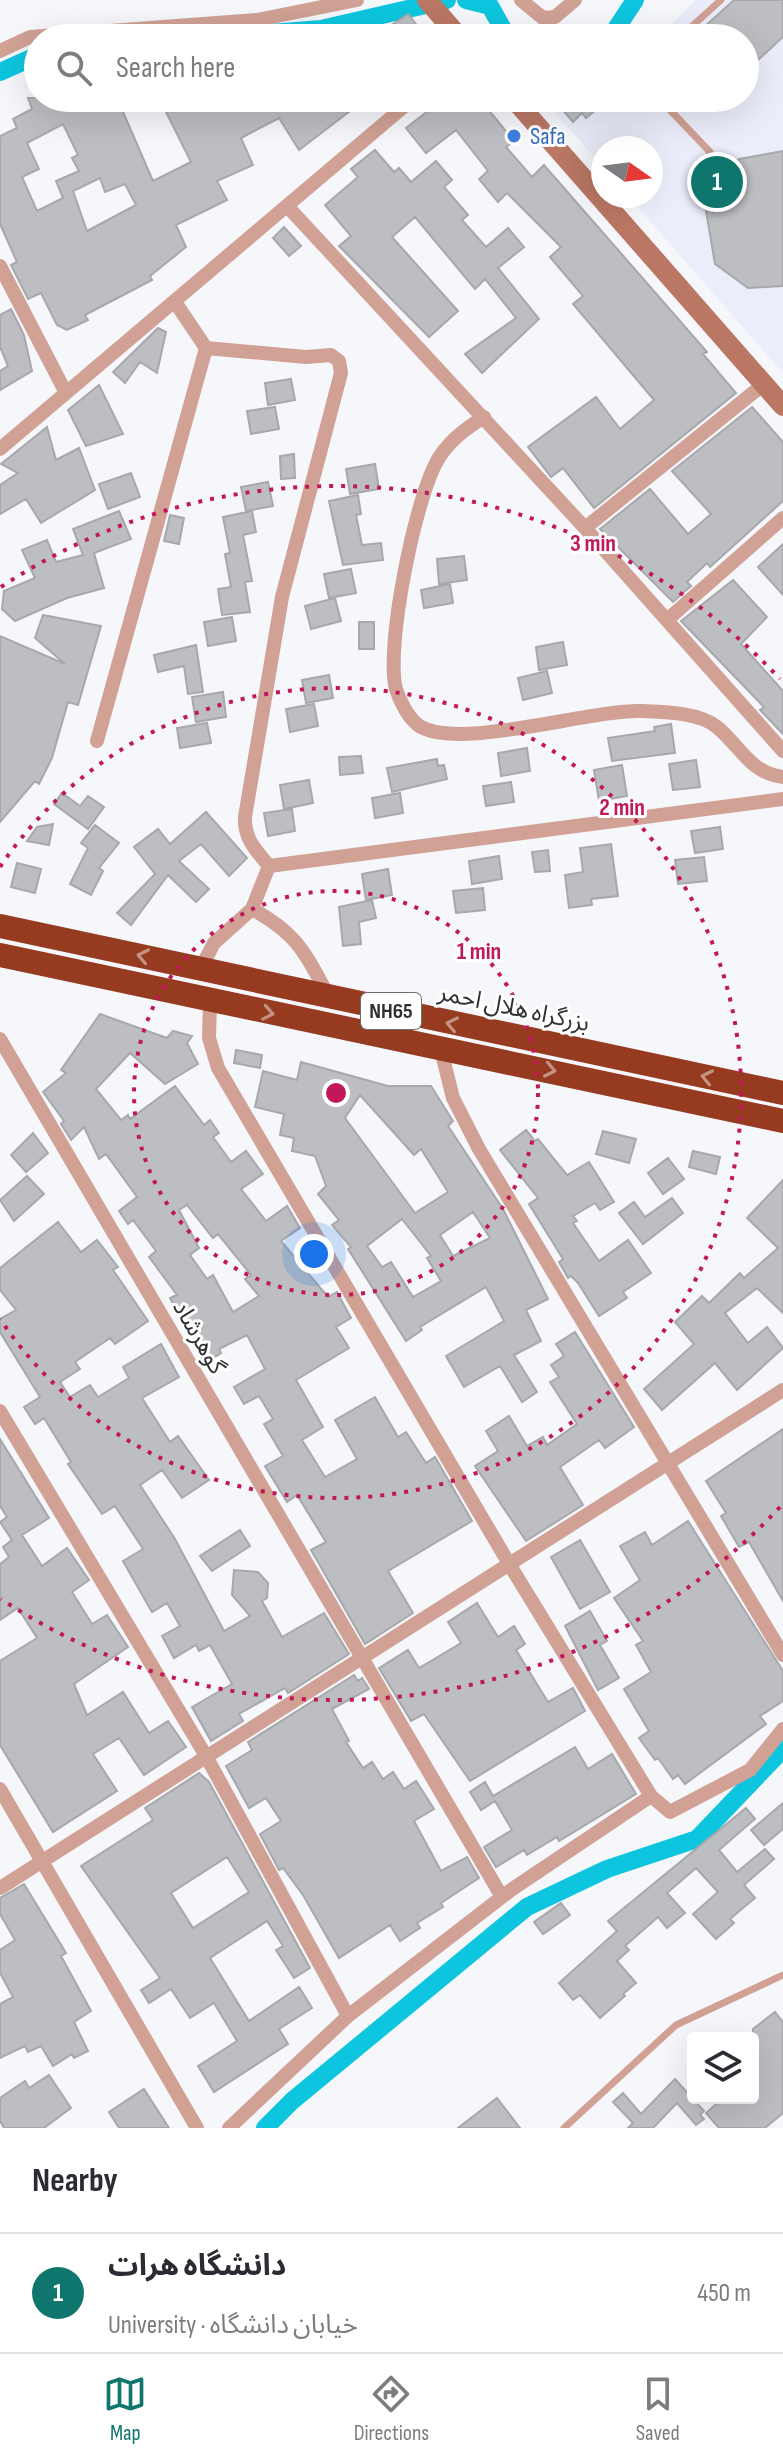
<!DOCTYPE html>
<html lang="en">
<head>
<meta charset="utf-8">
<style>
  :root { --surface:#fff; --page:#f2f2f3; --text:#2b2b33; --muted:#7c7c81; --line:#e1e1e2; --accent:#0f766e }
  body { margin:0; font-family:"Sofia Sans Condensed","Noto Sans Arabic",sans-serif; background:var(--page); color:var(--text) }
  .controls { position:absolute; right:24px; bottom:24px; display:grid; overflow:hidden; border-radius:8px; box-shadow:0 8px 32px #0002 }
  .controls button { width:72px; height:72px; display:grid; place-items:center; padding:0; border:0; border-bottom:2px solid var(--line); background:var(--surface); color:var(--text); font:40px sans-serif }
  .compass { position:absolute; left:591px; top:136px; width:72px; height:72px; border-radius:50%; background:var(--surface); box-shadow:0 8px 32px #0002; rotate:104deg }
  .you { position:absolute; left:314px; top:1254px; width:28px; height:28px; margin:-20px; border:6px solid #fff; border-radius:50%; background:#1a73e8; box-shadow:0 0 0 12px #1a73e833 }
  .badge { display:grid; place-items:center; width:52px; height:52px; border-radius:50%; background:var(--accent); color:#fff; font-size:26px; font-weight:700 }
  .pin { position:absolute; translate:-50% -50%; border:4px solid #fff; box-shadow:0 2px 8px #0006 }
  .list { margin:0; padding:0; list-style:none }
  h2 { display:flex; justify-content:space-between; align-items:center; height:104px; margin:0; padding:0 32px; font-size:34px }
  h2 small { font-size:26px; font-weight:400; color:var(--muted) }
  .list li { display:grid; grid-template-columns:52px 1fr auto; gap:24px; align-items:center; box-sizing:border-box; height:120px; padding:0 32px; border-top:2px solid var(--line) }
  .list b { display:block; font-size:30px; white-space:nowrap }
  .list p { margin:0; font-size:26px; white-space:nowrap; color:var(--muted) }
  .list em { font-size:26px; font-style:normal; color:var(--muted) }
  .icon { flex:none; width:44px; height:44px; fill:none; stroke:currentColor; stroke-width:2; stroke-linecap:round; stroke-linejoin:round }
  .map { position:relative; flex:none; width:783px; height:2128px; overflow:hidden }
  .search { position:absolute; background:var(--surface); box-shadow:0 8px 32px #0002; left:24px; right:24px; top:24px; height:88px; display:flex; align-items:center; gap:20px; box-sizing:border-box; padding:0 28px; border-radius:44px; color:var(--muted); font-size:30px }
  .sheet { height:224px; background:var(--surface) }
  nav { display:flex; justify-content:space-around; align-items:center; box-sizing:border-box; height:112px; border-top:2px solid var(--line); background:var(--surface); font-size:22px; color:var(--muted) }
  nav a { display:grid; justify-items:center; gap:4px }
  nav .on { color:var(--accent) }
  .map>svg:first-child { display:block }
  .built { fill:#ebeefa }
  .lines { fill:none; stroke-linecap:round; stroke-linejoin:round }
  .canal { stroke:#0dc5de; stroke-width:18 }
  .building { fill:#bdbec2; stroke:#a7a8ac; stroke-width:2; fill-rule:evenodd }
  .lane { stroke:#d0a194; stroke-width:7 }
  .street { stroke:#d0a194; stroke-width:14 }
  .secondary { stroke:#b97764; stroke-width:20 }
  .highway { stroke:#963a20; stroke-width:24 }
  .oneway { stroke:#c59384 }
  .ring { fill:none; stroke:#c2185b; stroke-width:4; stroke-dasharray:4 8 }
  .shop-dot { fill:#3f7fe0; stroke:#fff; stroke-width:3 }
  .labels { text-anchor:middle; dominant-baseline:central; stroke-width:6; stroke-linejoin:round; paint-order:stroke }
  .shield { fill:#fff; stroke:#6e6f70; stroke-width:2 }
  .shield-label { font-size:22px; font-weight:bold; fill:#303132 }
  .shop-label { font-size:24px; fill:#366cbe; stroke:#fff; text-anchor:start }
  .street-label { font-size:24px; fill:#303132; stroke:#fff }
  .centre { fill:#c2185b; stroke:#fff; stroke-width:4 }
  .ring-label { font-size:24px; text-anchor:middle; font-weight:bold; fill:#c2185b; stroke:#fff; stroke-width:6; stroke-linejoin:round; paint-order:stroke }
</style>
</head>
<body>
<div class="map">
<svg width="783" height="2128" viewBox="0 0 783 2128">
  <rect width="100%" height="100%" fill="#f6f7fb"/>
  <path class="built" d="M695,0H783V373L628,196H651V148H603V167L548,105L564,98H745V38H659Z"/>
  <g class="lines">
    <path class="canal" d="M466,0L490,6L508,38
      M204,38L321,29L447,0
      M610,38L635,0
      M0,72L38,55
      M265,2128L292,2101L527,1907L607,1869L697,1839L783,1749"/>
  </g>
  <path class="building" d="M734,0H783V37L745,72V38H692Z
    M408,14L427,38H372Z
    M28,98H117L153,181L191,162L159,98H367L299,150L279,118L241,138L253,165L217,181L227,200L176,225L186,247L150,276L152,280L85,315L88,320L67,330L57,325L41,293L28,299L11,265L17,262L0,224V136L17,128L13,119L32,109ZM63,124L78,155L72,158L79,171L56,181L63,198L37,211L22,177L39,169L27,143ZM100,178L105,192L125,184L136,205L87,231L73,191Z
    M445,98H479L514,141L506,147L532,177L544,165L707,352L703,354L736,393L594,508L563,468L551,477L528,447L596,397L620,429L654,400L573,304L583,296L550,257L561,247L507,193L498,202L479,179L488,171L456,130L426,153L406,128Z
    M574,98H610L586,118L582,113L573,122L562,109Z
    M375,150L394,172L399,168L411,182L436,161L452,180L444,187L468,215L462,220L486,247L508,228L524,247L498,268L539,319L482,373L465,354L516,318L485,279L475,289L415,217L392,237L458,311L429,337L339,246L351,236L325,205L358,177L351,169Z
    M783,151V286L748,288L715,264L704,199L739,159Z
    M284,227L301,246L289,256L273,238Z
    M11,309L24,335L32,371L0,390V371L8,366L0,347V315Z
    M158,328L166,332L157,373L140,362L125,383L113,372Z
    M291,379L295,400L268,405L265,383Z
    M99,385L123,434L86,446L68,410Z
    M275,407L279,429L251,434L247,411Z
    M752,407L783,442V501L710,567L707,563L687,582L691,586L673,602L600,529L650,489L688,534L711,514L672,471Z
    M47,427L56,460L79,448L95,490L41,523L26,499L0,514V485L18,473L1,464Z
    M294,454L295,478L281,479L280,456Z
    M375,464L379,489L350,494L346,469Z
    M131,473L140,497L108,509L99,484Z
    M268,482L273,506L246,511L241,487Z
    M358,495L361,514L356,515L362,545L381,543L383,560L343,565L329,501Z
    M119,511L131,539L94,553L104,588L67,598L15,621L2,609L4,591L35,578L22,550L47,540L56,562L83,555L73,529Z
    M252,511L256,532L243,535L252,581L245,582L250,612L222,615L218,589L231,587L225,554L230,553L223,517Z
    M170,515L184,518L179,544L164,541Z
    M783,544V595L758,567Z
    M464,556L467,580L439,584L437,559Z
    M351,569L356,593L329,598L324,574Z
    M733,580L767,617L741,644L783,691V734L760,710L764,707L681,621Z
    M450,584L453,603L424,608L421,590Z
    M335,598L341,621L311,629L305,606Z
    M43,615L101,626L78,705L68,702L52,758L39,784L35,781L0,822V636L65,664L35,638Z
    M232,617L236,641L208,646L204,622Z
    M359,622H374V649H359Z
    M563,642L567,665L539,670L536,647Z
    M196,645L203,692L188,694L184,666L158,672L154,655Z
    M547,671L552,693L523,700L518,678Z
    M329,675L333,698L306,703L302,680Z
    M223,692L226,717L196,722L192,697Z
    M314,704L318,726L290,732L286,709Z
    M207,723L211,743L180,748L177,728Z
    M671,724L675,753L612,761L608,738L655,731L654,727Z
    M527,748L530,771L501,776L498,753Z
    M361,756L363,773L340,775L339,757Z
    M437,759L438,766L444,765L447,779L392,792L387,768Z
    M696,760L700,787L673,790L669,764Z
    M622,765L627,796L599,801L594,770Z
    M309,780L313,803L284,809L280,785Z
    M511,782L514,802L486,806L483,786Z
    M62,793L80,806L88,796L104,807L88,829L54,804Z
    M400,793L403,813L375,818L372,798Z
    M292,809L295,831L268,836L264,813Z
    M206,812L247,858L229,876L201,844L179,861L209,889L196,902L168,875L131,925L117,913L155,874L134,847L158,829L170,844Z
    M53,824L49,845L27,841L37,827Z
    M95,825L119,843L99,868L103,871L91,895L70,884L88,848L81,843Z
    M720,827L723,849L695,853L691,831Z
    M611,844L618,896L591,899L592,905L569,908L565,875L583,872L580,848Z
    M548,850L550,871L535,872L532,852Z
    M499,856L502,879L472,884L469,861Z
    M704,857L707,881L678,884L675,860Z
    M17,863L41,869L35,893L11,887Z
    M388,869L392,895L366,900L362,874Z
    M483,888L485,910L456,913L453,891Z
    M372,900L376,918L359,922L361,944L343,946L339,907Z
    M100,1014L167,1038L173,1031L192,1036L187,1043L198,1064L165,1084L130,1053L96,1089L121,1120L128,1115L130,1119L175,1086L204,1125L210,1120L219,1133L213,1137L231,1162L246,1151L263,1174L241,1189L266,1221L287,1206L300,1228L281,1241L328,1297L337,1292L351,1318L336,1327L349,1348L296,1380L323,1427L302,1440L325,1477L357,1459L335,1420L375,1397L398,1437L406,1432L426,1463L435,1457L472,1521L388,1571L413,1613L365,1644L311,1550L326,1542L297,1495L287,1502L265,1466L283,1456L264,1424L273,1419L259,1396L244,1404L234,1387L265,1369L247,1335L219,1349L221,1353L206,1362L170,1298L177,1295L149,1257L156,1251L133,1220L128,1224L119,1211L137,1197L106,1154L99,1159L84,1127L71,1140L61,1124L64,1121L43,1092L66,1073L61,1070ZM187,1205L213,1238L218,1234L251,1275L245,1279L259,1296L233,1312L213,1275L207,1279L190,1255L199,1248L179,1210Z
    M236,1050L262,1055L260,1068L234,1063Z
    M301,1062L388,1086H431L453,1121L448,1126L503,1209L548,1299L526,1310L541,1341L514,1355L537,1392L522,1402L500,1366L464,1387L446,1356L504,1321L486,1287L420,1327L422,1330L406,1341L348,1249L351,1247L332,1225L339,1220L318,1194L326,1186L315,1156L292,1151L294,1138L280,1135L284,1114L255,1107L263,1071L297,1080ZM360,1095L414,1155L421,1149L448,1192L415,1213L345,1118ZM473,1212L490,1238L453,1256L440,1235ZM402,1219L431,1256L427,1258L441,1281L413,1297L391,1262L382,1267L367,1246Z
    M526,1130L535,1141L538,1139L567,1175L589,1162L614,1202L600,1210L595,1203L573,1216L577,1221L573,1223L599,1261L628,1240L651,1273L623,1292L627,1298L599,1316L578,1283L571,1276L568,1278L559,1262L563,1259L529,1204L538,1198L500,1150Z
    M603,1131L636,1139L629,1163L596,1154Z
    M33,1133L48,1153L26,1172L11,1155Z
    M693,1151L720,1157L716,1174L689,1167Z
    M668,1158L684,1179L663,1194L648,1173Z
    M27,1176L44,1194L14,1221L0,1200Z
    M783,1180V1313L757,1288L725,1313L748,1343L767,1327L783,1348L737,1390L715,1363L662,1410L644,1389L694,1344L675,1322L702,1296L709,1303L740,1273L744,1278L778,1248L747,1218Z
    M672,1198L683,1213L643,1244L619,1213L634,1202L645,1217Z
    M58,1222L81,1252L97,1240L118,1267L113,1270L148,1321L115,1344L110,1338L75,1362L80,1369L60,1382L70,1397L90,1385L98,1397L129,1378L123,1367L161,1344L179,1377L142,1398L170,1442L178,1436L209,1480L182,1498L162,1470L140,1485L175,1539L224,1631L250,1616L232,1595L234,1570L258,1572L268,1583L267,1598L262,1601L282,1637L324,1613L349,1654L288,1693L285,1688L239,1714L243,1721L211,1741L192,1707L232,1684L210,1645L199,1651L196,1645L174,1658L162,1636L180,1626L167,1603L152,1612L123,1561L143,1549L115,1506L102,1514L68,1464L71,1462L44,1418L35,1424L24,1407L40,1397L0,1332V1319L16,1310L0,1290V1268Z
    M575,1332L634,1427L605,1448L599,1440L560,1467L583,1505L526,1541L475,1466L498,1451L486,1431L509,1416L527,1446L543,1437L547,1445L577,1424L550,1382L559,1377L551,1365L564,1356L556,1344Z
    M783,1429V1601L749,1542L739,1547L721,1516L726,1513L706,1481Z
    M0,1439L49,1518L22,1535L42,1566L67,1548L89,1580L72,1592L92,1624L107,1615L128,1647L74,1684L87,1715L123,1692L149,1733L168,1721L186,1747L144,1775L119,1738L93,1754L117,1791L53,1832L0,1745V1661L37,1638L18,1608L0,1620V1564L9,1557L3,1547L12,1540L0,1522L7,1517L0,1506Z
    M688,1521L783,1671V1701L760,1716L766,1724L685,1784L678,1775L673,1779L658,1758L655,1760L639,1738L649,1731L624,1689L651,1672L636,1645L643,1641L614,1598L640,1580L620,1546L645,1532L652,1545Z
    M240,1530L250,1546L212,1571L200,1556Z
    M580,1540L610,1592L580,1609L551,1557Z
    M477,1603L498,1637L514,1626L525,1644L516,1650L548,1702L573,1688L585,1711L470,1781L424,1714L411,1721L379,1668L408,1650L419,1668L461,1643L448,1622Z
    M590,1611L607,1641L600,1645L619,1678L598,1690L565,1626Z
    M354,1675L358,1681L362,1678L369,1689L332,1709L349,1741L346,1742L363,1768L372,1762L383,1779L393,1772L404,1789L416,1781L434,1809L414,1821L441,1871L467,1857L479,1878L441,1903L443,1907L417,1923L420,1928L400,1941L390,1925L339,1958L303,1895L283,1868L279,1870L260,1834L281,1821L266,1798L249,1808L226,1766L252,1750L248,1742Z
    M575,1747L588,1769L612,1754L636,1794L559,1841L557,1837L527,1855L524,1850L496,1867L484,1847L512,1830L495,1801L481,1810L470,1792L485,1782L493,1796Z
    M199,1773L209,1782L310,1968L294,1978L276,1950L283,1946L267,1921L210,1958L249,2021L299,1987L312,2008L279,2029L288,2044L214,2092L198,2066L237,2041L214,2003L190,2018L171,1989L149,2003L141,1990L160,1978L81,1866L153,1820L145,1808ZM227,1857L249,1892L193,1928L171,1893Z
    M783,1803V1829L764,1845L751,1830Z
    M746,1808L755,1819L719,1850L737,1872L765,1849L774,1859L744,1885L755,1898L730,1919L734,1923L716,1939L693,1914L718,1892L696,1868L667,1893L685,1913L667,1928L658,1917L625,1946L629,1950L617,1961L636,1983L623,1994L625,1996L600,2018L580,1995L573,2000L559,1983L617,1931L608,1921Z
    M24,1884L66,1953L61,1956L91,2011L74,2022L88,2051L74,2058L72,2054L53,2066L41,2046L28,2052L25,2046L0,2058V2004L13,1997L0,1973V1950L15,1940L0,1914V1898Z
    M561,1903L570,1915L543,1934L534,1922Z
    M775,2012L783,2022V2113L765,2128H719L706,2113L723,2098H753V2029Z
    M49,2075L71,2108L44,2128H4L0,2121V2098L25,2081L29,2088Z
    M675,2079L704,2111L700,2115L704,2119L696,2125L677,2103L653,2128H628L633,2123L613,2102L623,2093L641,2114Z
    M144,2089L169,2128H119L109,2112Z
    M497,2098L520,2128H458Z"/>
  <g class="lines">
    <path class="lane" d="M679,38L721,0
      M667,98L671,111L710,152
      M564,2128L676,2025L783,1975"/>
    <path class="street" d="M521,0L543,18L555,17L575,0
      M0,51L30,37L257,20L357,0
      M288,207L585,528L783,751
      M0,266L66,393
      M206,348L306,357L331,355L339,361L341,373L282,597L245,817C244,839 256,850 269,866
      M484,417C465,429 446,443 436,463C415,502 385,647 396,689C400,702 408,717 418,725C455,752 592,709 641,711C664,712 699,712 717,727C740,746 750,773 783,777
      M0,449L414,98
      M585,528L764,384
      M667,620L783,518
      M97,741L206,348L175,302
      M269,866L783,799
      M252,909C298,934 305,953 329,997
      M201,968L214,943L252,909L269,866
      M210,1001L209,1038L218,1068L508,1562L651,1796L670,1812L750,1770L783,1729
      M0,1039L502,1897
      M440,1046L453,1098L479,1149L783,1655
      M0,1411L206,1756L348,2016
      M0,1789L197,2128
      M0,1888L783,1390
      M229,2128L348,2016L511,1890L651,1796"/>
    <path class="secondary" d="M427,0L460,38
      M513,98L783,406"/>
    <path class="highway" d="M0,926L783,1093
      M0,955L783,1121"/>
  </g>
  <defs><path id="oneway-chevron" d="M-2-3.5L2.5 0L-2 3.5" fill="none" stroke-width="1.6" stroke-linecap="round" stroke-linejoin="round" transform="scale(2)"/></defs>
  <g class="oneway">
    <use href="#oneway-chevron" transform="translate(143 956) rotate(-168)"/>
    <use href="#oneway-chevron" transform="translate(268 1013) rotate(11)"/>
    <use href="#oneway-chevron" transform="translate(452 1024) rotate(-168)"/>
    <use href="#oneway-chevron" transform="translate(550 1070) rotate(12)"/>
    <use href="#oneway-chevron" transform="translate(707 1077) rotate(-168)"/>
  </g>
  <g class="ring">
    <circle cx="336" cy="1093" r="202"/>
    <path d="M0 867A405 405 0 1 1 0 1319"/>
    <path d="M780 1507A607 607 0 0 1 1 1599M1 587A607 607 0 0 1 780 679"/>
  </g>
  <circle class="shop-dot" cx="514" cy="136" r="8"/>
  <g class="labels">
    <rect class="shield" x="361" y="993" width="60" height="36" rx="6"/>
    <g class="shield-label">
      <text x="391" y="1011">NH65</text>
    </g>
    <g class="shop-label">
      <text x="530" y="136">Safa</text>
    </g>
    <g class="street-label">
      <text transform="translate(514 1008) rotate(12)">بزرگراه هلال احمر</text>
      <text transform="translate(199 1337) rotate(60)">گوهرشاد</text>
    </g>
  </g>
  <circle cx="336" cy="1093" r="12" class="centre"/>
  <g class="ring-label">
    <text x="593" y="551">3 min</text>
    <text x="622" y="815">2 min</text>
    <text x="479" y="959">1 min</text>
  </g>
</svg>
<div class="controls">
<button><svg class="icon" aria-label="layers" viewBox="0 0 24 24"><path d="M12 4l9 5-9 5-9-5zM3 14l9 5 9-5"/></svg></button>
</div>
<svg class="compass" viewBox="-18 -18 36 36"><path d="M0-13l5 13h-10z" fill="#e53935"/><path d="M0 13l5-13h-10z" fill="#7c7c81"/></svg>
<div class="you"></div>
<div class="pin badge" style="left:717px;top:182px">1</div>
<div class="search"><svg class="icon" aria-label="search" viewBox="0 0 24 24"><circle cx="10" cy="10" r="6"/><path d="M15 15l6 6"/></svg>Search here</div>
</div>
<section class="sheet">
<h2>Nearby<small></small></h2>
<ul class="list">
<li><span class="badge">1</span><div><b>دانشگاه هرات</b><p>University · خیابان دانشگاه</p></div><em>450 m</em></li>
</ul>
</section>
<nav>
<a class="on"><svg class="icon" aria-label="map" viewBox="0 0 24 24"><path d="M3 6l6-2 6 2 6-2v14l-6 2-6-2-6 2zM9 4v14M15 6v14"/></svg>Map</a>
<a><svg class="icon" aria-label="directions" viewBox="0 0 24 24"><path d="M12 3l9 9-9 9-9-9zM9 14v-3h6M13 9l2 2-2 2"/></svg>Directions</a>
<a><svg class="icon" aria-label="saved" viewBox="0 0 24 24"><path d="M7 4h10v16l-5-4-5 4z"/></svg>Saved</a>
</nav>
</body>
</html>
